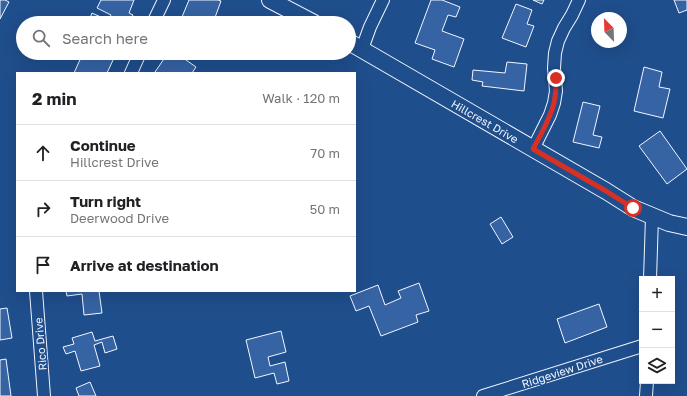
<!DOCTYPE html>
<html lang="en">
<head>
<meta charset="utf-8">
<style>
  :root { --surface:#fff; --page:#f2f2f2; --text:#202124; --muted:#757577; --line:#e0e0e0 }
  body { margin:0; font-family:"Golos Text",sans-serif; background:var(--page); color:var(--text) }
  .controls { position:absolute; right:12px; bottom:12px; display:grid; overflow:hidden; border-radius:0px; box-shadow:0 4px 16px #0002 }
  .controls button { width:36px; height:36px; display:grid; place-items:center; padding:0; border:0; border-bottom:1px solid var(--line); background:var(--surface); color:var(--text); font:20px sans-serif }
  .compass { position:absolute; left:591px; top:12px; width:36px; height:36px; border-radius:50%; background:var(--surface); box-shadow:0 4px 16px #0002; rotate:337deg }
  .stop { position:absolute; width:12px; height:12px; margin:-9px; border:3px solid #d93025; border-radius:50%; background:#fff }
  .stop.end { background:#d93025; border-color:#fff; box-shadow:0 1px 4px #0008 }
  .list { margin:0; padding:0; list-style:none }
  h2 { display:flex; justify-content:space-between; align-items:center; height:52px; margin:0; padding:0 16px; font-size:17px }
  h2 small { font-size:13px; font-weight:400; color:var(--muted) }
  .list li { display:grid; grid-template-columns:26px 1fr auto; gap:12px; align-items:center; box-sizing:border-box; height:56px; padding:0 16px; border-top:1px solid var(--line) }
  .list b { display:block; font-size:15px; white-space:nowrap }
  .list p { margin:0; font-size:13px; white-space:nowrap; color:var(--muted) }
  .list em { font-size:13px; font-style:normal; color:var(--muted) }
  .icon { flex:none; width:22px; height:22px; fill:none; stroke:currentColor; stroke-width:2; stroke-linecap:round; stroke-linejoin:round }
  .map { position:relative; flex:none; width:687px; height:396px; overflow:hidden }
  .search { position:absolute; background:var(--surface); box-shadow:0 4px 16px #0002; left:16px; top:16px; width:340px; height:44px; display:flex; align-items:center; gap:10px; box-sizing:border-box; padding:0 14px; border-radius:22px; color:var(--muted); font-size:15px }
  .panel { position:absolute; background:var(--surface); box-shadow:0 4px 16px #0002; left:16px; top:72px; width:340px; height:220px; border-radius:0px }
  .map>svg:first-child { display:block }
  .building { fill:#3563a3; stroke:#f2f6ff }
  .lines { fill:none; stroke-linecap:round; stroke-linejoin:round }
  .minor-casing { stroke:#f2f6ff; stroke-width:14 }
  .major-casing { stroke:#f2f6ff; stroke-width:18 }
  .minor { stroke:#1f4e8c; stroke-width:12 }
  .major { stroke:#1f4e8c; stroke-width:16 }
  .route { stroke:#d93025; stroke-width:5 }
  .labels { text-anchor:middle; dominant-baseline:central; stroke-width:3; stroke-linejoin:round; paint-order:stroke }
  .street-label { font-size:11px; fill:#f2f6ff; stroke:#1f4e8c }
</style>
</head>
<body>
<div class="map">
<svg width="687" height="396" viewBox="0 0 687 396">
  <rect width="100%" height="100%" fill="#1f4e8c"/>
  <path class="building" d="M0,0H5L9,2L0,19Z
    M101,0H134L129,13L133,15L129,23H119L109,19L111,15L97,8Z
    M189,0H218L221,1L213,23H198L182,17Z
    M431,0H442L460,7L456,17L448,15L442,31L464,39L454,67L432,59L435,50L415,43Z
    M533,0H544L542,4Z
    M674,0H687V10L679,13Z
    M516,4L532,10L527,24L534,26L526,47L502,38Z
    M92,13L114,23H88Z
    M181,19L191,23H179Z
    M83,53H102L114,58L107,73H74Z
    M107,53H116L114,56Z
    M168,53H176L196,67L192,73H157L155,72Z
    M184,53H201L198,59Z
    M507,62L527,64L524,91L482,86L483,82L472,80L473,70L505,73Z
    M644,67L662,72L659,87L670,89L663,118L634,111Z
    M583,102L600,106L593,135L602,137L599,148L573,142Z
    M660,131L687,169L667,184L639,146Z
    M501,217L513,237L502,244L490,224Z
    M419,283L429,311L416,315L418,322L381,336L369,306L356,311L350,296L378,285L385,305L401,298L398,291Z
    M66,291H99L102,313L84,315L82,294L67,296Z
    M599,304L607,327L565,343L557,319Z
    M7,308L12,338L0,340V309Z
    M281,331L286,352L268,357L270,366L285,362L289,381L277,384L274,373L255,378L246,340Z
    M92,332L95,341L113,336L117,349L105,353L102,342L94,345L100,366L81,371L75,351L66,354L63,347L74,344L72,338Z
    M6,359L11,396H0V360Z
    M90,382L96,396H79L76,388Z"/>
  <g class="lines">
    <defs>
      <path id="minor" d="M153,23L164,0
        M362,49L370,27L383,0
        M131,73L140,53
        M533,149L550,115L554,103L556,91L554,68L555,53L558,41L564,28L572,15L579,0
        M650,279L652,217
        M36,291L44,396
        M483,396L642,346
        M646,396L647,381"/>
      <path id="major" d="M270,0L314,23
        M349,42L606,191L633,208L669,223L687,227"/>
    </defs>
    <use href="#minor" class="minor-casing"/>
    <use href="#major" class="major-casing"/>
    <use href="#minor" class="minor"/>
    <use href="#major" class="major"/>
  </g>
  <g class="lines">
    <path class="route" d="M556,78C556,87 556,95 554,103C550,119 541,134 533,149L606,191L633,208"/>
  </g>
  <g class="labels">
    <g class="street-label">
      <text transform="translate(485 121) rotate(30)">Hillcrest Drive</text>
      <text transform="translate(40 344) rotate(-95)">Rico Drive</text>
      <text transform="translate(562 371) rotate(-18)">Ridgeview Drive</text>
    </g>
  </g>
</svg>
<div class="controls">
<button>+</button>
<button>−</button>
<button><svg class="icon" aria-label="layers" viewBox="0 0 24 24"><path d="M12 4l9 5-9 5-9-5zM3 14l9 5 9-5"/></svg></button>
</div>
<svg class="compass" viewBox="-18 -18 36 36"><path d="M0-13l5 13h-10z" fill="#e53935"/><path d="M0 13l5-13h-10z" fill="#757577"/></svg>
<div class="stop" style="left:633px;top:208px"></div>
<div class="stop end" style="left:556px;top:78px"></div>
<div class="search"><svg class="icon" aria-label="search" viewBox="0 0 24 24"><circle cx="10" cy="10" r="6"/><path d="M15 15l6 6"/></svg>Search here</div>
<section class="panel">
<h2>2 min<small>Walk · 120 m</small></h2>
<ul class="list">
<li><svg class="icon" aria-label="ahead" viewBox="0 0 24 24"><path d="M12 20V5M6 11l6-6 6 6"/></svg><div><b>Continue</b><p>Hillcrest Drive</p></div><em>70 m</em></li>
<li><svg class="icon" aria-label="right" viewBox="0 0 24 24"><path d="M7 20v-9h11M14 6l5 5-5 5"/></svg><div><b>Turn right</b><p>Deerwood Drive</p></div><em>50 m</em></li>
<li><svg class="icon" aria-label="arrive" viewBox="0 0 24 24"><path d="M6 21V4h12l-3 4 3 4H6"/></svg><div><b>Arrive at destination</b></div></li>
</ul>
</section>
</div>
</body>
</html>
